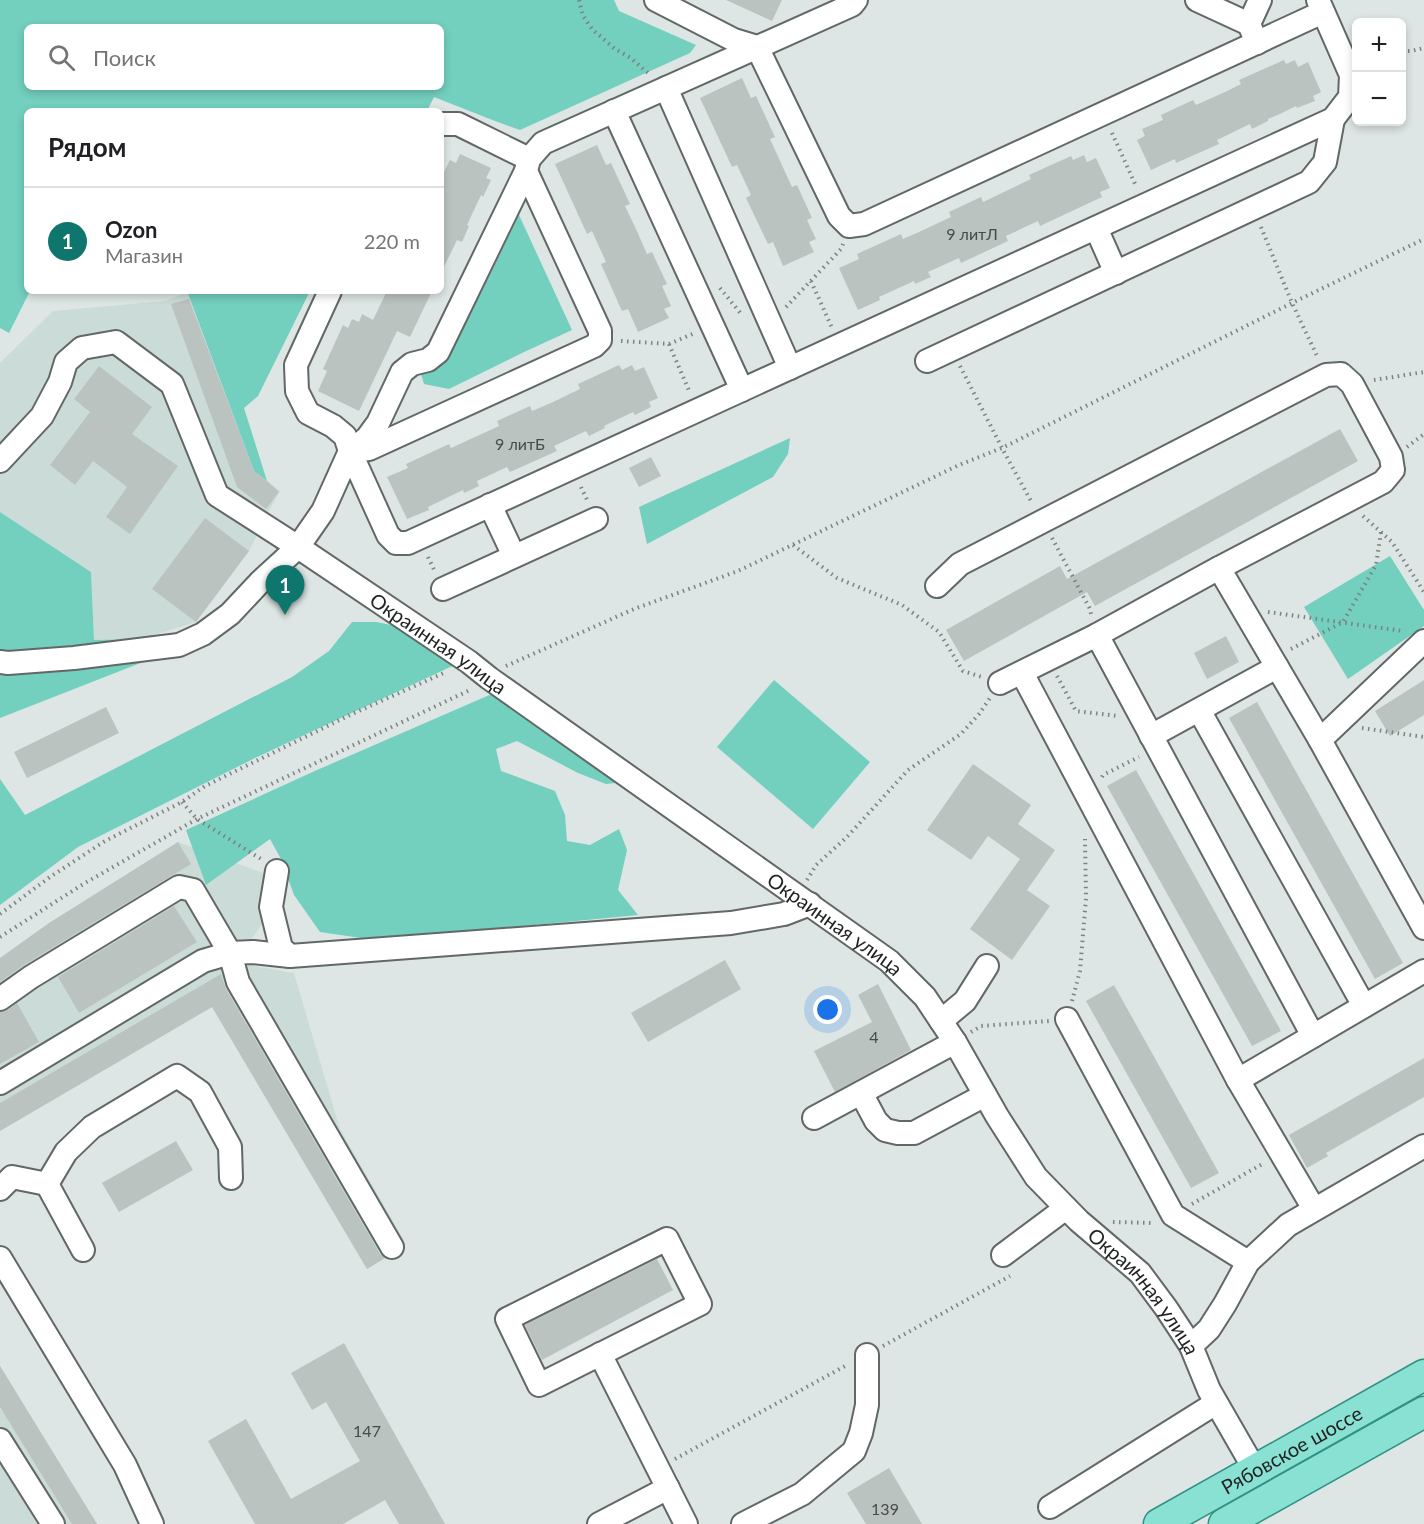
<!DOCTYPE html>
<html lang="ru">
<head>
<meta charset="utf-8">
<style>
  :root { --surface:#fff; --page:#f6f6f6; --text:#202124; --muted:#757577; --line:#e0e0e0; --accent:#0f766e }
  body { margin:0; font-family:Lato,sans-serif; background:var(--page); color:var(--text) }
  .controls { position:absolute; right:18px; top:18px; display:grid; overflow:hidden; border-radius:9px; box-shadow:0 3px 9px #0003 }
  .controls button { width:54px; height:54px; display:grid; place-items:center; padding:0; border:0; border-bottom:2px solid var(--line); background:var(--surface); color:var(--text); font:30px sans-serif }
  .you { position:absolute; left:828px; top:1010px; width:21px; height:21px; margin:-15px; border:4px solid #fff; border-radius:50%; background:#1a73e8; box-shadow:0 0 0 9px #1a73e833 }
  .badge { display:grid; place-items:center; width:39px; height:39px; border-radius:50%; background:var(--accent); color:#fff; font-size:20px; font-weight:700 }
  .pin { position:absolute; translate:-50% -50px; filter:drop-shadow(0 2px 3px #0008) }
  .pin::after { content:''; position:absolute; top:32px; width:21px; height:18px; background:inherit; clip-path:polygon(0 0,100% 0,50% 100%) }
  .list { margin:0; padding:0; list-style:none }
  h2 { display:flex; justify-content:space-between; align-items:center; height:78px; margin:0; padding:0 24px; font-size:26px }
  h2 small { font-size:20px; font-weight:400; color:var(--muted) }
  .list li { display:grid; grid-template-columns:39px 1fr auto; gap:18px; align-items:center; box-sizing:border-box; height:108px; padding:0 24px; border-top:2px solid var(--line) }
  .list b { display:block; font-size:22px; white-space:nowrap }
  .list p { margin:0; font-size:20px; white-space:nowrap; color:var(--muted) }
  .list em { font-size:20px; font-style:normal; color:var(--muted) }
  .icon { flex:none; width:33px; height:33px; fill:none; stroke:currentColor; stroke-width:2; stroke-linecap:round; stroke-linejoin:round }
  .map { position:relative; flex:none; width:1424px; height:1524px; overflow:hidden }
  .search { position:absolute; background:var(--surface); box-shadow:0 3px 9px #0003; left:24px; top:24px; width:420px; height:66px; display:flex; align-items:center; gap:15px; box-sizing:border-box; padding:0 21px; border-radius:9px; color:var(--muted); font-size:22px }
  .panel { position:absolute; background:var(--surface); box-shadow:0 3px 9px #0003; left:24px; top:108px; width:420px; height:186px; border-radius:9px }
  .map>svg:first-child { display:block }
  .built { fill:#cbdcd8 }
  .green { fill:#73cfbe; fill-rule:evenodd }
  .building { fill:#bbc3c1 }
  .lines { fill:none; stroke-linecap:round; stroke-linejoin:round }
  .minor-casing { stroke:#616866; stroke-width:26 }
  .major-casing { stroke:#319182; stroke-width:33 }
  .path { stroke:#7c8281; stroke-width:4; stroke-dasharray:1.5 4.5; stroke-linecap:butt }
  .minor { stroke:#fff; stroke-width:22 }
  .major { stroke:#89e1d4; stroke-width:30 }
  .labels { text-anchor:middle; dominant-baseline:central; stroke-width:5; stroke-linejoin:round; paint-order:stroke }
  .number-label { font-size:16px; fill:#464a49 }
  .street-label { font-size:20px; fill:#1f2221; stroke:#fff }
</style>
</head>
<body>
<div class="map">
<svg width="1424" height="1524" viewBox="0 0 1424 1524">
  <rect width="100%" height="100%" fill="#dde6e4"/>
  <path class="built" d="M187,292L254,471L280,491L269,511L249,551L196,622L141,639L94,640L91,572L0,512V363L53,311L165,301Z
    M178,842L271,876L268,916L252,938L254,966L294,973L340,1129L406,1244L367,1269L212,1007L0,1131V958Z
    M0,1366L97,1524H0Z"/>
  <path class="green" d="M0,0H614L619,11L696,45L690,53L520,130L495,121L434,97L427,111H27V291H30L9,333L0,328ZM27,27H441V87H27Z
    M519,215L572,330L522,353L449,389L424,384L420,371L474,290L480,295Z
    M187,291H310L258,396L244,408L267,481L254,471Z
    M790,438L788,454L773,477L647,544L639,507Z
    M0,512L91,572L94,640L141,639L166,653L0,718Z
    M1390,556L1424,610V626L1348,679L1304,607Z
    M352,622H376L396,626L461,662L255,758L78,847L0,905V779L25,815L292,677L329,651Z
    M774,680L870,762L813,829L717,747Z
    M494,693L625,782L606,784L578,773L517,741L496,749L501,771L555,791L565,815L567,841L590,845L619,829L627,850L618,890L638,915L470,931L361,938L320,932L294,895L281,859L270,839L206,885L186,830L317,770Z"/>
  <path class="building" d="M726,0H782L772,21Z
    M1284,60L1286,64L1295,60L1298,67L1308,62L1321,92L1313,96L1315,101L1297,108L1296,106L1282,113L1268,119V121L1252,129L1250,124L1217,140L1219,144L1176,163L1175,159L1151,170L1137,140L1145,136L1142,129L1163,120L1161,115L1193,100L1196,105L1225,92L1241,84L1239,80Z
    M742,78L751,98L756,96L775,137L770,139L792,187L797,185L812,218L807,220L816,239L809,242L814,252L783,266L773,242L768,244L746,198L751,195L737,165L732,167L700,98Z
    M597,145L606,165L611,163L630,204L625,206L636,229L647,254L652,252L667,284L662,286L671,306L664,309L669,318L638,332L628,309L622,311L601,264L606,262L592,231L587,234L555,164Z
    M460,154L491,168L486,178L491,180L483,197L481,195L467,225L469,226L462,242L457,240L441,273V178L450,160L456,163Z
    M1084,155L1087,162L1096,158L1110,188L1100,192L1102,197L1040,226L1038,221L1006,236L1008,241L961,263L959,258L928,272L931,277L915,284L914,281L879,297L880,300L858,310L839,268L859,259L857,254L901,234L903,239L919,232L951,217L949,212L981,197L983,202L1031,179L1029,175L1071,156L1073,160Z
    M387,291H432L410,337L397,331L359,411L318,391L327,371L323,369L343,325L348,328L352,319L359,322L362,314L373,320Z
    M189,299L254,471L267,481L279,492L266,509L237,487L171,304Z
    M619,365L622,370L632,365L635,371L644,367L658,398L649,402L651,407L635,415L633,412L604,426L605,428L589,436L586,431L554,446L557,451L510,472L507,467L477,481L479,486L464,493L463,490L428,507L429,510L407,519L387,477L408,468L406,464L449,444L451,448L499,426L497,421L530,406L532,411L551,403L580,389L578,384Z
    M99,366L152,407L132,434L178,466L130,534L106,517L127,487L93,461L75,485L50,465L90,412L74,399Z
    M1340,429L1358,461L1095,606L1087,592L964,661L946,630L1060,566L1067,579Z
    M651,457L661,476L639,487L629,468Z
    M205,518L249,551L196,622L152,589Z
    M1226,636L1239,662L1207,679L1194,653Z
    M1424,680V715L1390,736L1375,711Z
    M1257,702L1403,963L1375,979L1229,718Z
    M106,707L119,733L27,778L14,752Z
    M973,764L1031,805L1018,824L1055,850L1027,890L1050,906L1012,960L970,929L1020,859L988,836L971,860L927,830Z
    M1136,770L1281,1031L1252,1046L1107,786Z
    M178,842L191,864L24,965L0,982V958L49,923Z
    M174,906L197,942L79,1013L58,977Z
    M725,960L741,989L648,1042L631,1013Z
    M221,974L226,989L380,1254L385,1258L367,1269L212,1007L0,1131V1103Z
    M878,984L911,1050L835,1092L814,1051L872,1022L858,995Z
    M1114,985L1219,1173L1191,1188L1086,1001Z
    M17,1003L39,1042L0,1064V1012L8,1010Z
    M1424,1058V1097L1326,1153L1328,1156L1307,1168L1289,1135Z
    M176,1141L193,1170L119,1212L102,1183Z
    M657,1259L673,1290L542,1360L525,1325Z
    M344,1343L445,1524H399L385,1500L343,1524H255L208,1441L246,1419L291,1499L360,1461L326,1402L312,1410L291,1373Z
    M0,1366L97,1524H72L0,1407Z
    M889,1468L922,1524H866L847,1493Z"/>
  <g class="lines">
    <defs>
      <g id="minor">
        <path d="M656,0L734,40L757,47L839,216L849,226L864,224L1323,12"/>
        <path d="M1197,0L1249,24L1257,43"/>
        <path d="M1249,24L1260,0"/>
        <path d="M666,88L790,368"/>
        <path d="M614,111L742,390"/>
        <path d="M441,124H458L529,159"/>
        <path d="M1096,228L1116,273"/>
        <path d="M330,291L296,365L297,391L308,413L333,426L345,436L350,451L388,535L396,543H408L1333,119L1350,97L1351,75L1318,0"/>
        <path d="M927,361L1309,182L1325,162L1333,119"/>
        <path d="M350,451L369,449L594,346L600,340V331L526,171L529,159L543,143L852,5L856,0"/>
        <path id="s1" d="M0,461L42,416L60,382L66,362L82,348L116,342L172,384L217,495L298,547L469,662L489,678L889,961L925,997L955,1042L997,1116L1036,1177L1079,1221L1140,1273L1166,1308L1191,1346L1209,1390L1255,1470"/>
        <path d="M490,505L514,556"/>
        <path d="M937,586L960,564L1326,375L1341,374L1352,384L1391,457L1393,470L1383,482L1219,568L1320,740L1424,928"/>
        <path d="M443,589L596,519"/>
        <path d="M1097,635L1313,1036"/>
        <path d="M0,662L8,663L74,658L179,645L203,634L230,614L261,581L298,547L323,511L350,451L367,438L378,423L402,372L412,364L428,360L438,352L526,171"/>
        <path d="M1022,673L1238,1080L1314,1209"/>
        <path d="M1000,683L1097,635L1219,568"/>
        <path d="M1199,710L1364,1006"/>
        <path d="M1151,736L1277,667"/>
        <path d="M1320,740L1424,641"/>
        <path d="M277,871L271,907L281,948L290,956L731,923L784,914L810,904"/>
        <path d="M0,999L31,977L179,887L193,890L230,953L238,982L392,1247"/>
        <path d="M1067,1019L1173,1215L1248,1262"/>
        <path d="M941,1021L965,1001L987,966"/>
        <path d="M1238,1080L1424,971"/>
        <path d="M0,1083L203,961L230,953L253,952L290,956"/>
        <path d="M861,1093L876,1121L885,1130L898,1133H914L985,1095"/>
        <path d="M814,1118L955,1042"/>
        <path d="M47,1184L83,1250"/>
        <path d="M0,1189L12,1177L47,1184L66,1152L92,1127L177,1076L200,1092L230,1147L231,1178"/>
        <path d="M667,1239L700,1304L539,1385L507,1319Z"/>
        <path d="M1003,1255L1066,1208"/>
        <path d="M0,1258L125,1465L152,1524"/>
        <path d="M1191,1346L1209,1329L1225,1304L1248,1262L1288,1225L1424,1146"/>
        <path d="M600,1354L686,1524"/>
        <path d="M0,1440L53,1524"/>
        <path d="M1050,1507L1216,1403"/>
        <path d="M599,1524L668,1488"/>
        <path d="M743,1524L802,1494L854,1451L861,1433L867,1405V1355"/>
      </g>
      <g id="major">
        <path id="s2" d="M1159,1524L1424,1375"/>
        <path d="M1224,1524L1424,1412"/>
      </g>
    </defs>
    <use href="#minor" class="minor-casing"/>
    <use href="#major" class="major-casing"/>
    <path class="path" d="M579,0L583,16L592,29L615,49L631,58L649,74
      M1402,51H1411L1424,48
      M1112,133L1136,186
      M1261,227L1292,303L1318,358
      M811,281L832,328
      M720,288L742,315
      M786,307L841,249L843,244
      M621,341L669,344L695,333
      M669,344L690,393
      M960,366L1002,448L1032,503
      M1374,380L1424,372
      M1407,447L1424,434
      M581,487L588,502
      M1363,516L1392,542L1424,592
      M1052,538L1090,609L1091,614
      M793,545L837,578L902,605L939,632L963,671L982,677
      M428,557L435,572
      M1268,612L1403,631
      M1291,649L1343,622L1376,565L1381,532
      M506,666L634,609L738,571L959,465L1002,448L1292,303L1424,239
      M1057,676L1076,711L1118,716
      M1362,728L1424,737
      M1102,777L1103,775L1139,757
      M182,802L197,819L261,859
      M807,880L816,865L846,838L908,770L961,734L979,714L990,698
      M0,914L50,877L105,841L182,802L205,786L350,715L446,672
      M0,937L85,883L197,819L470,690
      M1072,1001L1080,971L1086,898L1085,839
      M971,1032L981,1026L1049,1021
      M1192,1204L1264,1163
      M1113,1222L1153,1223
      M883,1346L1010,1276
      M675,1459L847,1365"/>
    <use href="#minor" class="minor"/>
    <use href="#major" class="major"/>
  </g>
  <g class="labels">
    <g class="number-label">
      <text x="972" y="233">9 литЛ</text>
      <text x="520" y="443">9 литБ</text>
      <text x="874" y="1036">4</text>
      <text x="367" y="1430">147</text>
      <text x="885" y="1508">139</text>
    </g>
    <g class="street-label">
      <text stroke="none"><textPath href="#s1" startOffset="633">Окраинная улица</textPath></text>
      <text stroke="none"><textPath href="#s1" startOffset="1119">Окраинная улица</textPath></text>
      <text stroke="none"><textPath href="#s1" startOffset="1605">Окраинная улица</textPath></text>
      <text stroke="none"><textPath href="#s2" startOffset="152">Рябовское шоссе</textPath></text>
    </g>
  </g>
</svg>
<div class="controls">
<button>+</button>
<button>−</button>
</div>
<div class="you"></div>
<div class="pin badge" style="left:285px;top:615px">1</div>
<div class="search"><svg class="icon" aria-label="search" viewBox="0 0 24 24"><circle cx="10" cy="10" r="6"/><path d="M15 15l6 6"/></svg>Поиск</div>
<section class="panel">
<h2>Рядом<small></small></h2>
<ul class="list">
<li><span class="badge">1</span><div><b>Ozon</b><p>Магазин</p></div><em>220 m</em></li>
</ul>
</section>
</div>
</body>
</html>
